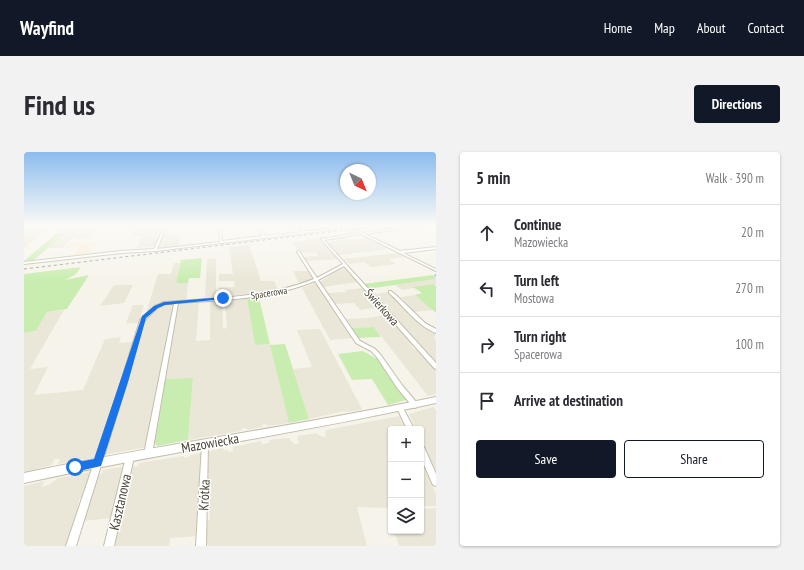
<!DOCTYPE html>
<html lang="en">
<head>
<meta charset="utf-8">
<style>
  :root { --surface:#fff; --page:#f2f2f3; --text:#2b2b33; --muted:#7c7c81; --line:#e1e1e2; --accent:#111827 }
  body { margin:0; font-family:"PT Sans Narrow",sans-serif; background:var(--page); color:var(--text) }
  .controls { position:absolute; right:12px; bottom:12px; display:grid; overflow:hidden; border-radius:4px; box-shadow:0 1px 3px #0004 }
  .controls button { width:36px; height:36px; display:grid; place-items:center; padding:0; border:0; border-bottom:1px solid var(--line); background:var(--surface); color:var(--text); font:20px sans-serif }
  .compass { position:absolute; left:316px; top:12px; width:36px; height:36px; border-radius:50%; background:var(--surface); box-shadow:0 1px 3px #0004; rotate:137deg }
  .stop { position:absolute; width:12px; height:12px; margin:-9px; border:3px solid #1a73e8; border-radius:50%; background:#fff }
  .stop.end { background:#1a73e8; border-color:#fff; box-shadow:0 1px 4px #0008 }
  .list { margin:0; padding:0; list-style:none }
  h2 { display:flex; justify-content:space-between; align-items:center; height:52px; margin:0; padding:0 16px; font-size:17px }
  h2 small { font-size:13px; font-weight:400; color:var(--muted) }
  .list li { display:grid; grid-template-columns:26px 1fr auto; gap:12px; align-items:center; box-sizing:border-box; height:56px; padding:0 16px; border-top:1px solid var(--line) }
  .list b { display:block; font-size:15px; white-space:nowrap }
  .list p { margin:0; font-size:13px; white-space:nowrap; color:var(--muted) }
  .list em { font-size:13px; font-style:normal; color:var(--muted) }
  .actions { display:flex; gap:8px; padding:12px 16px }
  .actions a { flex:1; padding:9px 0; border:1px solid var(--accent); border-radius:4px; text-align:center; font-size:14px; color:var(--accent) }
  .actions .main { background:var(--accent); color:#fff }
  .icon { flex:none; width:22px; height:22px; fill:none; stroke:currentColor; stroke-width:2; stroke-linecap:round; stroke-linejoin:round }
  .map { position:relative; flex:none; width:412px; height:394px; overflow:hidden; border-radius:4px }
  header { display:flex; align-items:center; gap:24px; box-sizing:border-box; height:56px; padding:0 20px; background:var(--accent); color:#fff }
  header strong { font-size:19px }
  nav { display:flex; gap:22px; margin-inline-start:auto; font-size:14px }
  .intro { display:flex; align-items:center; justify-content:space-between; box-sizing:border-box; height:96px; padding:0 24px }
  h1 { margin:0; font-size:28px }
  .button { padding:10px 18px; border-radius:4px; background:var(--accent); color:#fff; font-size:14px; font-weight:700 }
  main { display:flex; gap:24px; padding:0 24px }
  aside { flex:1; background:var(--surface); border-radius:4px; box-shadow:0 1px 3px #0004 }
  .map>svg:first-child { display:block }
  .residential { fill:#eae7d8 }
  .commercial { fill:#f9eed5 }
  .green { fill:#c9edb1 }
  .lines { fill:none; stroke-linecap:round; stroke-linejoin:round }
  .canal { fill:#a3c9f6; fill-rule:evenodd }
  .minor-casing { stroke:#c3beac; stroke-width:2 }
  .tertiary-casing { stroke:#c3beac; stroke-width:2 }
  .minor { fill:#fff; fill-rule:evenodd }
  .tertiary { fill:#fff; fill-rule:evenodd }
  .rail { stroke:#999; stroke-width:1; stroke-dasharray:3 3; stroke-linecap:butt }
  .route { fill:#1a73e8 }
  .labels { text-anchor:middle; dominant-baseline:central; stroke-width:3; stroke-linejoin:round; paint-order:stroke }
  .far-street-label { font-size:10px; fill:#4b4637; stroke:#fff }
  .street-label { font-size:12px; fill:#4b4637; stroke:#fff }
  .near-street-label { font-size:14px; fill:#4b4637; stroke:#fff }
</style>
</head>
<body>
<header>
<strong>Wayfind</strong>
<nav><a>Home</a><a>Map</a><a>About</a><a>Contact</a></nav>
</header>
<div class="intro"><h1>Find us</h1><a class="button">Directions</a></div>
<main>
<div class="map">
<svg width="412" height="394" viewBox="0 0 412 394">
  <rect width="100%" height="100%" fill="#f6f4ea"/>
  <path class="residential" d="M16,73H29L0,96V84Z
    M50,73H61L39,96H24L40,81H33L39,76H46Z
    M63,73H76L64,86L50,87Z
    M111,76H122V78H137L131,94L112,96L119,84H107Z
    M139,83H149L148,85H157L155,94L135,97Z
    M318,84L323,88L342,86L364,97L315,103L303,90L313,89L308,85Z
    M293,86L295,87L313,107L282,109L279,105L294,104L291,100L276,101L268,90Z
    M225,93L237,129H250L255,139L225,143L196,144L195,136L211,135L210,129H195V122H209L205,95Z
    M373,101L381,105L365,107L372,112L347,115L340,110L325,112L319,107Z
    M183,107H192V144L191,145L181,146Z
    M150,111H156L152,131H164L162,148L134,151L122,161L134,122H147Z
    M320,114L334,130L299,135L296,130Z
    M269,119H285L290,126L276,133Z
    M412,127V132L378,138L371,133Z
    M291,131L293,132L330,186L306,188L278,136Z
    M90,133H109L100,151L76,154Z
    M339,136L357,155L336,158L330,151L311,152L303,141L322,140L321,138Z
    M363,140L402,176L412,183L410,185L412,188V212L348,143Z
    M391,143L409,158L390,160L377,145Z
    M215,147H223L231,193L246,192L265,271L244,274L242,272L238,273V275L223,278L222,276L217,277V279L164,288L169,226L141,227L154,152L175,149L172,189L186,188V149L198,148L199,177L203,176L201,148Z
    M150,152L123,295L79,303L120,169L132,156L141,153Z
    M109,153H120L115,171H102Z
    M40,158L6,217L24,215L10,243L59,238L81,187L97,185L95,191L109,190L99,227L73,305L34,312L36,307H30L28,313L0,320V181L12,179L23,160Z
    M363,163L368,167L369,173L375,177L385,188L389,196L397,201L412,217V242L404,244L350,175L327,176L321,167L342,166Z
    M296,177L338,257L337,258L322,260L320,259L285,267L269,217L288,215L273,178Z
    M409,255L412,258V319L397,288V277H392L385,262Z
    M375,264L382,277H367V356L333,355L343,394H184V392H181V370L186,367V361L182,353L184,302L186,299L199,296L200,298H204V300L209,299V295L237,289L238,292L245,291V288L253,287L265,286L270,292H275L273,284L293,281L296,284L301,285L302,278Z
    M177,301L179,306L178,332L176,333L175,338L178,339L175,384L146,386L145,394H88L107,315L114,314L115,311L159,304L161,306L165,305L167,303Z
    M397,309L412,342V354H397Z
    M102,314L89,366L59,369L74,323L78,322L79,318Z
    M67,320L59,344L55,348L54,354L56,356L43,394H0V334L20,329L18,335L25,333L34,326Z
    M412,356V394H375L370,379H397V357Z"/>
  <path class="commercial" d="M74,90L64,102L48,104L56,95L41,96L46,91Z"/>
  <path class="green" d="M33,81H41L10,108L0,109Z
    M178,106L176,126H165L164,131H152L157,108Z
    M57,115L52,122L41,128L65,123L43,157L23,160L12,179L0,181V122Z
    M409,123L412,127L343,137L339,132Z
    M410,132L412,134V161L391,143L398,141L389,135Z
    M235,146L246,192L231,193L223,147Z
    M350,175L357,185L334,186L327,176Z
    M261,192L285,267L265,271L246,193Z
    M339,199L357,209L383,245L382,248L364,253L348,227L328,228L314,202Z
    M169,226L164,288L133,294L129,289L141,227Z"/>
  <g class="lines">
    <path class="canal" d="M411,122H412V125L410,124Z"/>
    <defs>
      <path id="minor" d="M13,73H15L0,84V82Z
        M141,73H143L133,97L196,90L195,73H197L198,89L238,84L233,73H235L241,84L280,80L267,73C273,73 278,79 285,79C297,80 310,73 322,73L300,79L131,99L97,101L0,112V110L97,99L130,97Z
        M330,73H332V77L338,81L392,73H397L396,74L341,82L376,99L412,95V97L379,101L412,117V119L337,82L300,88L412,211V217L410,216L320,114L294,128L336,189L351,197L356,202L378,233L393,251L394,253L393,255L391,256L389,255L374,237L352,204L347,199L332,191L291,129C247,147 201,148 154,151L128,302L127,305L124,306L121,305L120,302L150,152H141L133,156L120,169L103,230L52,394H42L97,230L116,168L131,154L140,150C191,146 242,146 290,127L273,100L274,99H275L293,126L319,112L297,87L335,81L330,77Z
        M365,139H367L373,144L401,171L412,177V181C392,173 380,154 365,141Z
        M376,253L378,254L390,277H383L373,256L374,254Z
        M181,289L183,290L184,292L182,394H172L178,292L179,290Z
        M397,294L400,295L412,322V334L409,333L397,306Z
        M106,301L109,302L110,305L90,394H80L102,305L103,302Z"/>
      <path id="tertiary" d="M412,245V251C275,281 137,301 0,331V321C137,292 275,274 412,245Z"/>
    </defs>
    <use href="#minor" class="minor-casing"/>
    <use href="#tertiary" class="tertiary-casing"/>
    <use href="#minor" class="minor"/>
    <use href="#tertiary" class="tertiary"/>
    <path class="rail" d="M0,117L365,73"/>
  </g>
  <linearGradient id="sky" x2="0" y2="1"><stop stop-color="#8cbcee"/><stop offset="0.57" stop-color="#fbfaf6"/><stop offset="1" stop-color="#fbfaf6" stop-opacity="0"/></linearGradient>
  <rect width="412" height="128" fill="url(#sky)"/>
  <path class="route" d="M199,145H201V147L141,153L134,156L122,166L104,230L77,314L51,320L48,318L46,315L48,311L70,307L118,164L130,154L140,150Z"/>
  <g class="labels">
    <g class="far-street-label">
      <text transform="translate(245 141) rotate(-9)">Spacerowa</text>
    </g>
    <g class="street-label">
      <text transform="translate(358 155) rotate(48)">Świerkowa</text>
    </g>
    <g class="near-street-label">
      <text transform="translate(186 291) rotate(-10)">Mazowiecka</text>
      <text transform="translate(180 343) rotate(-87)">Krótka</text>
      <text transform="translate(96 350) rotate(-77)">Kasztanowa</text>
    </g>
  </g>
</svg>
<div class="controls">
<button>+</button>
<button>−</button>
<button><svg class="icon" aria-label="layers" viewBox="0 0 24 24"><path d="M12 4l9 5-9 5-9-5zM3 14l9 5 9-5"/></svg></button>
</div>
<svg class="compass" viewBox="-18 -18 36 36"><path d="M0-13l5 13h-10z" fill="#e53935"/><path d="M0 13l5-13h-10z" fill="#7c7c81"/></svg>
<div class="stop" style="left:51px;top:315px"></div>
<div class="stop end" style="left:199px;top:146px"></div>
</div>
<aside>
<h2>5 min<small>Walk · 390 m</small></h2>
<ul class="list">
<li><svg class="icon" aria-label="ahead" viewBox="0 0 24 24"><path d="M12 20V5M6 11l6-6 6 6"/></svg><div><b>Continue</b><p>Mazowiecka</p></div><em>20 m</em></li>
<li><svg class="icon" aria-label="left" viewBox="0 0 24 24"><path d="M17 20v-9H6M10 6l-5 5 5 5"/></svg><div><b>Turn left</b><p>Mostowa</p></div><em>270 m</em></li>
<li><svg class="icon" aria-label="right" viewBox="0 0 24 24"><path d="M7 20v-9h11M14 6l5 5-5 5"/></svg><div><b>Turn right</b><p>Spacerowa</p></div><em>100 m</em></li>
<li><svg class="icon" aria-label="arrive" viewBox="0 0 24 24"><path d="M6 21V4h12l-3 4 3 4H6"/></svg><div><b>Arrive at destination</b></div></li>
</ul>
<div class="actions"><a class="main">Save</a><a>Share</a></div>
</aside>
</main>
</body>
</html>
